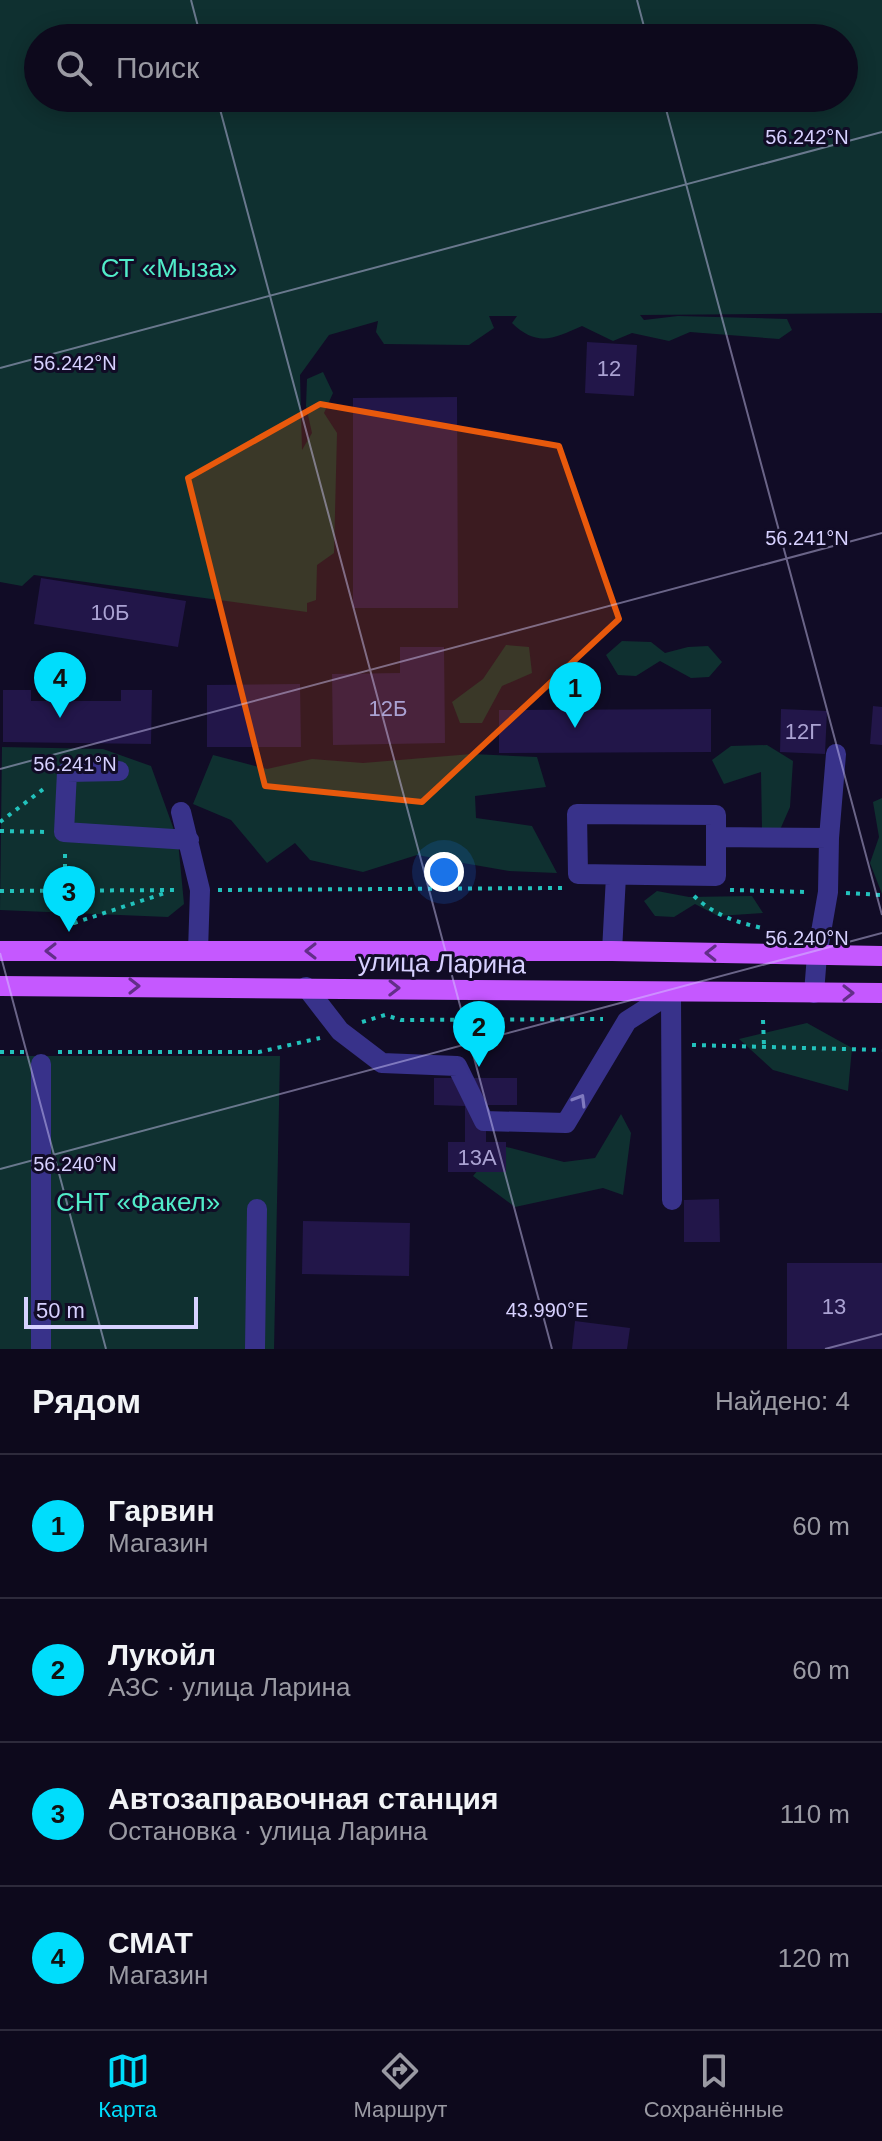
<!DOCTYPE html>
<html lang="ru">
<head>
<meta charset="utf-8">
<style>
  :root { --surface:#0d091c; --page:#1b1729; --text:#f1f3f6; --muted:#9a9aa3; --line:#2d2a3b; --accent:#00ddfc }
  body { margin:0; font-family:Arial,sans-serif; background:var(--page); color:var(--text) }
  .scale { position:absolute; left:24px; bottom:20px; width:174px; box-sizing:border-box; padding-left:8px; border:4px solid #d7d1ff; border-top:0; font-size:22px; line-height:28px; white-space:nowrap; color:#d7d1ff; -webkit-text-stroke:6px #110c26; paint-order:stroke }
  .you { position:absolute; left:444px; top:872px; width:28px; height:28px; margin:-20px; border:6px solid #fff; border-radius:50%; background:#1a73e8; box-shadow:0 0 0 12px #1a73e833 }
  .badge { display:grid; place-items:center; width:52px; height:52px; border-radius:50%; background:var(--accent); color:#111; font-size:26px; font-weight:700 }
  .pin { position:absolute; translate:-50% -66px; filter:drop-shadow(0 2px 4px #0008) }
  .pin::after { content:''; position:absolute; top:42px; width:28px; height:24px; background:inherit; clip-path:polygon(0 0,100% 0,50% 100%) }
  .list { margin:0; padding:0; list-style:none }
  h2 { display:flex; justify-content:space-between; align-items:center; height:104px; margin:0; padding:0 32px; font-size:34px }
  h2 small { font-size:26px; font-weight:400; color:var(--muted) }
  .list li { display:grid; grid-template-columns:52px 1fr auto; gap:24px; align-items:center; box-sizing:border-box; height:144px; padding:0 32px; border-top:2px solid var(--line) }
  .list b { display:block; font-size:30px; white-space:nowrap }
  .list p { margin:0; font-size:26px; white-space:nowrap; color:var(--muted) }
  .list em { font-size:26px; font-style:normal; color:var(--muted) }
  .icon { flex:none; width:44px; height:44px; fill:none; stroke:currentColor; stroke-width:2; stroke-linecap:round; stroke-linejoin:round }
  .map { position:relative; flex:none; width:882px; height:1349px; overflow:hidden }
  .search { position:absolute; background:var(--surface); box-shadow:0 4px 20px #0003; left:24px; right:24px; top:24px; height:88px; display:flex; align-items:center; gap:20px; box-sizing:border-box; padding:0 28px; border-radius:44px; color:var(--muted); font-size:30px }
  .sheet { height:680px; background:var(--surface) }
  nav { display:flex; justify-content:space-around; align-items:center; box-sizing:border-box; height:112px; border-top:2px solid var(--line); background:var(--surface); font-size:22px; color:var(--muted) }
  nav a { display:grid; justify-items:center; gap:4px }
  nav .on { color:var(--accent) }
  .map>svg:first-child { display:block }
  .green { fill:#0f3030; fill-rule:evenodd }
  .building { fill:#221649 }
  .lines { fill:none; stroke-linecap:round; stroke-linejoin:round }
  .path { stroke:#22c2bc; stroke-width:4; stroke-dasharray:4 6; stroke-linecap:butt }
  .minor { stroke:#38328a; stroke-width:20 }
  .major { stroke:#c558ff; stroke-width:20 }
  .oneway { stroke:#622e88 }
  .oneway2 { stroke:#807abf }
  .marked { fill:#e8590c; fill-opacity:0.2; stroke:#e8590c; stroke-width:6; stroke-linejoin:round }
  .ticks { fill:none; stroke:#d7d1ff; stroke-width:2; stroke-opacity:0.45 }
  .labels { text-anchor:middle; dominant-baseline:central; stroke-width:6; stroke-linejoin:round; paint-order:stroke }
  .number-label { font-size:22px; fill:#aaa2d2 }
  .park-label { font-size:26px; fill:#51ebc8; stroke:#110c26 }
  .street-label { font-size:26px; fill:#d7d1ff; stroke:#110c26 }
  .ticks-label { font-size:20px; text-anchor:middle; fill:#d7d1ff; stroke:#110c26; stroke-width:6; stroke-linejoin:round; paint-order:stroke }
</style>
</head>
<body>
<div class="map">
<svg width="882" height="1349" viewBox="0 0 882 1349">
  <rect width="100%" height="100%" fill="#110c26"/>
  <path class="green" d="M0,0H882V313L640,315L644,320L678,316L787,319L792,330L779,339L690,332L669,341L632,333L613,341L582,326C553,339 537,347 512,323L517,316H489L494,328L469,345L384,344L376,332L378,321L329,335L300,375L302,450L312,433L306,406L307,379L323,372L333,393L324,413L337,433L334,553L317,565L316,600L307,603V612L34,575L22,586L0,582ZM844,38V98H38V38Z
    M622,641L651,642L665,653L688,647L708,646L722,662L709,677L691,678L660,661L636,676L618,675L606,655Z
    M506,645L529,647L532,673L502,686L482,723H460L452,702L483,679Z
    M767,745L793,761L790,807L779,832L762,829L761,772L724,784L712,760L731,746Z
    M2,747L103,749L151,766L178,841L184,904L168,917L0,910Z
    M472,754L537,757L546,787L475,796L476,818L532,826L557,873L509,871L417,855L363,872L310,860L295,843L267,863L231,820L193,804L213,755L267,769L312,759L363,763Z
    M882,798V894L870,863L879,837L873,802Z
    M657,891L689,897L752,896L763,913L718,916L695,904L674,917L655,916L644,901Z
    M807,1023L852,1048L848,1091L773,1070L739,1039Z
    M0,1056H280L274,1349H0Z
    M621,1114L631,1133L623,1195L603,1188L515,1207L473,1176L499,1145L564,1162L595,1158Z"/>
  <path class="building" d="M587,342L637,345L634,396L585,393Z
    M457,397L458,608H353V398Z
    M41,578L186,601L178,647L34,624Z
    M400,647H444L445,743L333,745L332,674L400,673Z
    M300,684L301,747H207V685Z
    M3,690H31V701H121V690H152L151,744L3,742Z
    M873,706L882,707V745L870,744Z
    M711,709V752L499,753V710Z
    M781,709L827,711L825,754L780,752Z
    M434,1078H517V1105H486V1142H506V1172H448V1142H465V1106L434,1105Z
    M719,1199L720,1242H684V1200Z
    M303,1221L410,1223L409,1276L302,1274Z
    M787,1263H882V1349H787Z
    M575,1321L630,1328L627,1349H572Z"/>
  <g class="lines">
    <path class="path" d="M0,822L46,787
      M0,831L46,832
      M65,854V892L74,923L165,893
      M218,890L562,888
      M730,890L805,892
      M0,891L178,890
      M846,893L882,895
      M694,896C714,915 736,922 762,928
      M763,1020L764,1046
      M362,1022L385,1015L401,1020L603,1019
      M692,1045L882,1050
      M0,1052H26
      M58,1052H259L320,1038"/>
    <path class="minor" d="M119,771L67,772L64,832L189,840
      M181,812L200,890L198,951
      M577,814L716,815V876L578,874Z
      M716,837L829,838
      M612,951L616,876
      M306,987L340,1031L382,1063L457,1066L484,1121L566,1123L627,1021L671,993
      M671,993L672,1200
      M814,993L817,955L828,892L829,838L836,754
      M41,1349V1064
      M255,1349L257,1209"/>
    <path class="major" d="M0,951H612L882,956
      M0,986C294,987 588,993 882,993"/>
  </g>
  <defs><path id="oneway-chevron" d="M-2-3.5L2.5 0L-2 3.5" fill="none" stroke-width="1.6" stroke-linecap="round" stroke-linejoin="round" transform="scale(2)"/></defs>
  <g class="oneway">
    <use href="#oneway-chevron" transform="translate(51 951) rotate(180)"/>
    <use href="#oneway-chevron" transform="translate(311 951) rotate(-180)"/>
    <use href="#oneway-chevron" transform="translate(711 953) rotate(-179)"/>
    <use href="#oneway-chevron" transform="translate(134 986)"/>
    <use href="#oneway-chevron" transform="translate(394 988) rotate(1)"/>
    <use href="#oneway-chevron" transform="translate(848 993)"/>
  </g>
  <use class="oneway2" href="#oneway-chevron" transform="translate(580 1100) rotate(-59)"/>
  <path class="marked" d="M320,404L559,446L619,619L422,802L265,786L188,478Z"/>
  <path class="ticks" d="M191,0L201,38M637,0L647,38M217,98L552,1349M663,98L882,915M0,368L882,132M0,769L882,533M0,953L106,1349M0,1169L882,933M825,1349L882,1334"/>
  <g class="labels">
    <g class="number-label">
      <text x="609" y="368">12</text>
      <text x="110" y="612">10Б</text>
      <text x="388" y="708">12Б</text>
      <text x="803" y="731">12Г</text>
      <text x="477" y="1157">13А</text>
      <text x="834" y="1306">13</text>
    </g>
    <g class="park-label">
      <text x="169" y="268">СТ «Мыза»</text>
      <text x="138" y="1202">СНТ «Факел»</text>
    </g>
    <g class="street-label">
      <text transform="translate(442 963) rotate(1)">улица Ларина</text>
    </g>
  </g>
  <g class="ticks-label">
    <text x="807" y="144">56.242°N</text>
    <text x="75" y="370">56.242°N</text>
    <text x="807" y="545">56.241°N</text>
    <text x="75" y="771">56.241°N</text>
    <text x="807" y="945">56.240°N</text>
    <text x="75" y="1171">56.240°N</text>
    <text x="547" y="1317">43.990°E</text>
  </g>
</svg>
<div class="scale">50 m</div>
<div class="you"></div>
<div class="pin badge" style="left:575px;top:728px">1</div>
<div class="pin badge" style="left:479px;top:1067px">2</div>
<div class="pin badge" style="left:69px;top:932px">3</div>
<div class="pin badge" style="left:60px;top:718px">4</div>
<div class="search"><svg class="icon" aria-label="search" viewBox="0 0 24 24"><circle cx="10" cy="10" r="6"/><path d="M15 15l6 6"/></svg>Поиск</div>
</div>
<section class="sheet">
<h2>Рядом<small>Найдено: 4</small></h2>
<ul class="list">
<li><span class="badge">1</span><div><b>Гарвин</b><p>Магазин</p></div><em>60 m</em></li>
<li><span class="badge">2</span><div><b>Лукойл</b><p>АЗС · улица Ларина</p></div><em>60 m</em></li>
<li><span class="badge">3</span><div><b>Автозаправочная станция</b><p>Остановка · улица Ларина</p></div><em>110 m</em></li>
<li><span class="badge">4</span><div><b>СМАТ</b><p>Магазин</p></div><em>120 m</em></li>
</ul>
</section>
<nav>
<a class="on"><svg class="icon" aria-label="map" viewBox="0 0 24 24"><path d="M3 6l6-2 6 2 6-2v14l-6 2-6-2-6 2zM9 4v14M15 6v14"/></svg>Карта</a>
<a><svg class="icon" aria-label="directions" viewBox="0 0 24 24"><path d="M12 3l9 9-9 9-9-9zM9 14v-3h6M13 9l2 2-2 2"/></svg>Маршрут</a>
<a><svg class="icon" aria-label="saved" viewBox="0 0 24 24"><path d="M7 4h10v16l-5-4-5 4z"/></svg>Сохранённые</a>
</nav>
</body>
</html>
